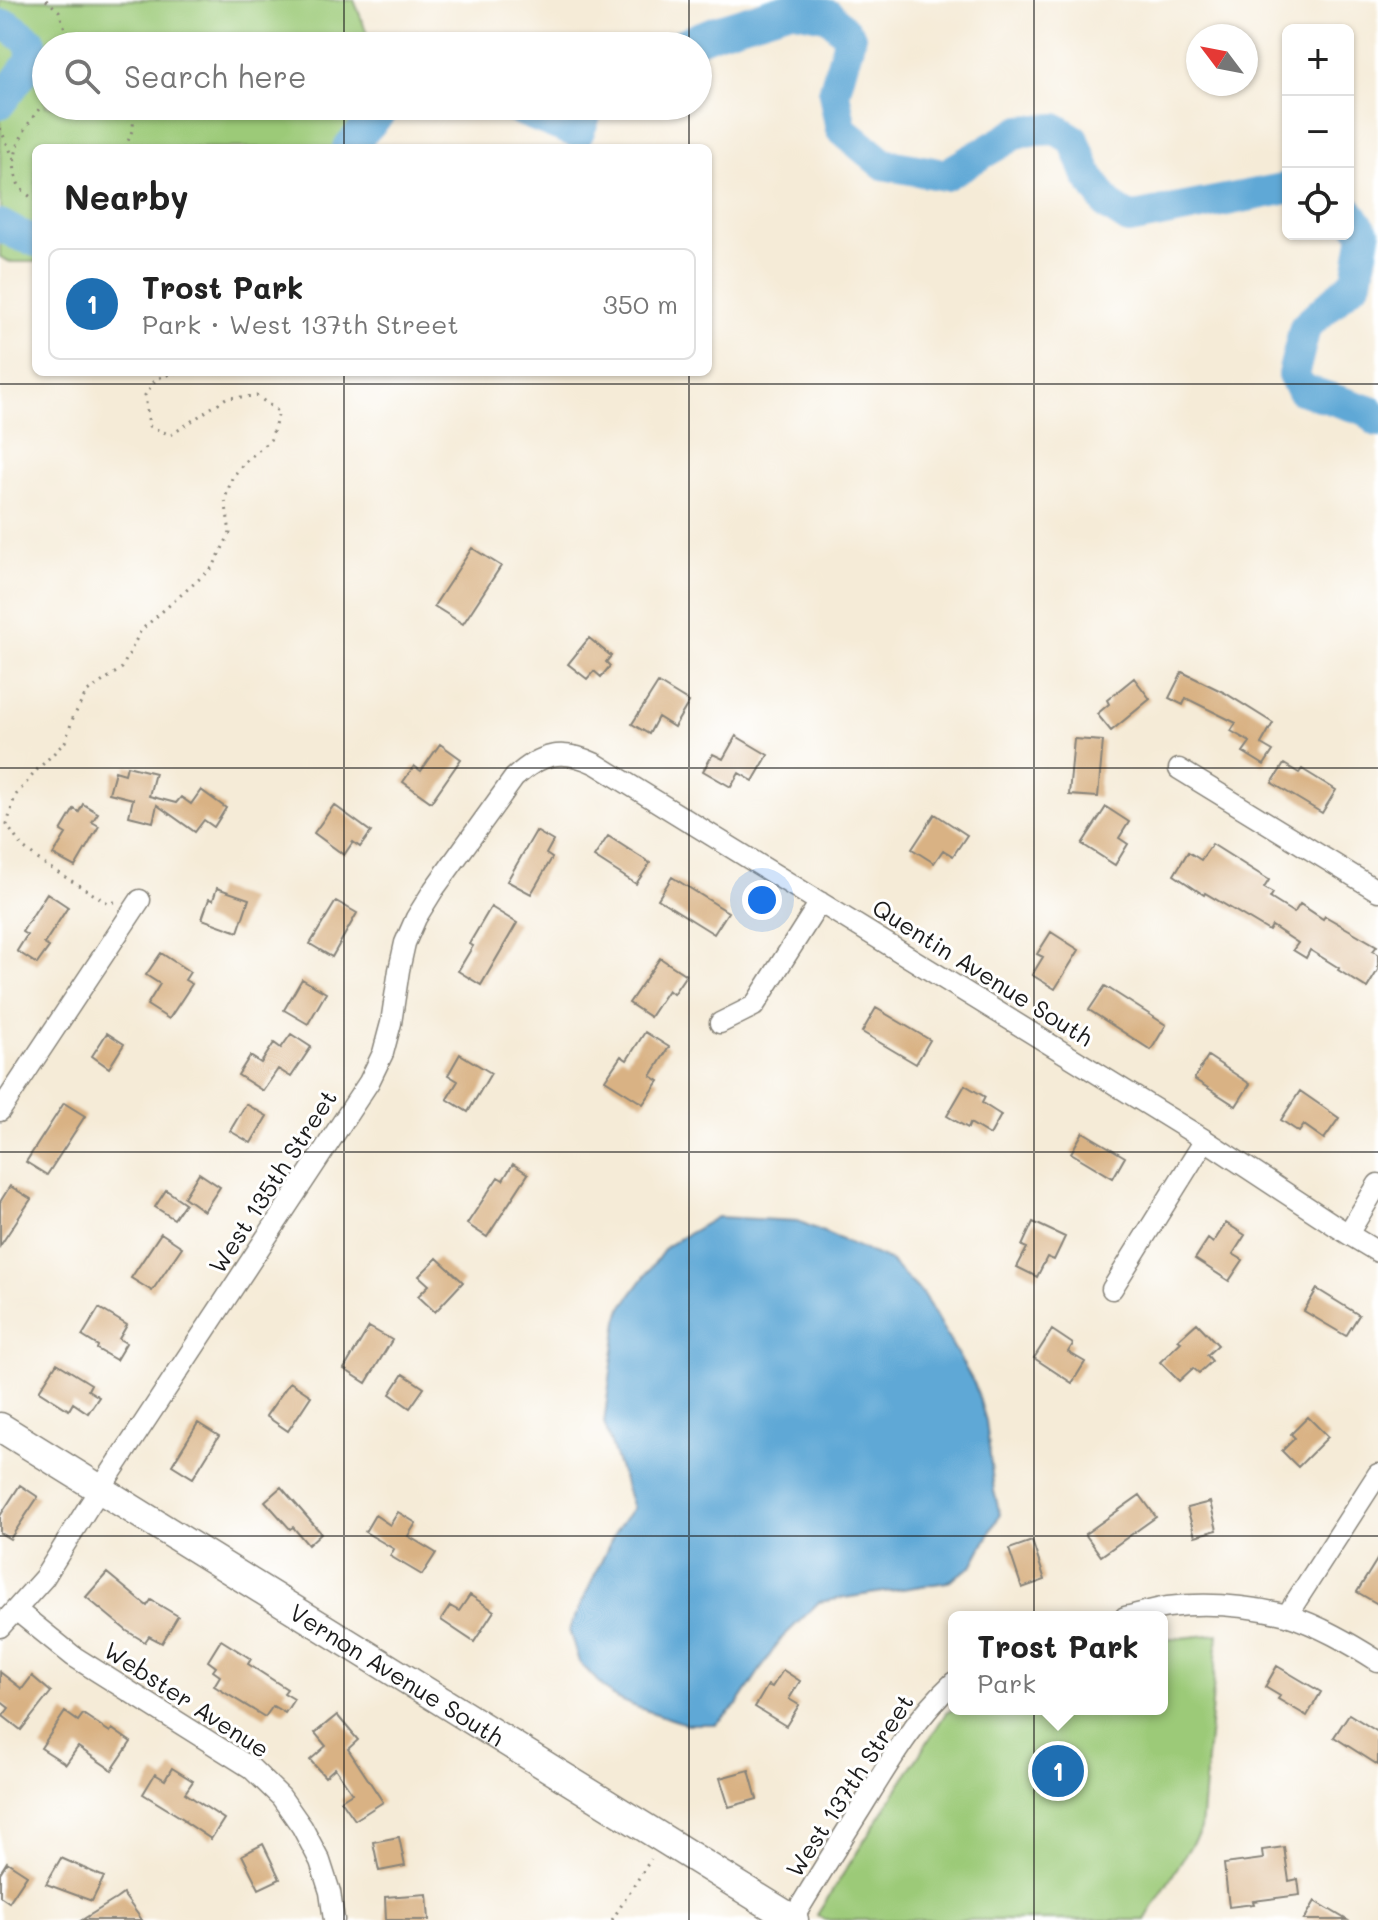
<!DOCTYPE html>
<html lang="en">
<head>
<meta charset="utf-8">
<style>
  :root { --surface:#fff; --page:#f6f6f6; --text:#222; --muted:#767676; --line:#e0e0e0; --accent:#1f6fb2 }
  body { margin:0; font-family:Mali,sans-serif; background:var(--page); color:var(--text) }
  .controls { position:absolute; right:24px; top:24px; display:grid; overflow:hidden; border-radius:12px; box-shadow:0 2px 6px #0004 }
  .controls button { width:72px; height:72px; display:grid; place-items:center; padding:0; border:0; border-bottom:2px solid var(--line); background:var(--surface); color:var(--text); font:40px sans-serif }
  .compass { position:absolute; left:1186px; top:24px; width:72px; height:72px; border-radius:50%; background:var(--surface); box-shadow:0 2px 6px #0004; rotate:302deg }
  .you { position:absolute; left:762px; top:900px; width:28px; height:28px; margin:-20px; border:6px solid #fff; border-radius:50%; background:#1a73e8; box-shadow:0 0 0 12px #1a73e833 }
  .badge { display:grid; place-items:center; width:52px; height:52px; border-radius:50%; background:var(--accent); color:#fff; font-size:26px; font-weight:700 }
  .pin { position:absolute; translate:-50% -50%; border:4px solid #fff; box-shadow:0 2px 8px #0006 }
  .popup { position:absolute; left:948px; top:1611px; width:220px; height:104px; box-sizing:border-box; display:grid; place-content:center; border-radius:12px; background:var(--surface); filter:drop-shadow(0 2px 6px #0005); font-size:26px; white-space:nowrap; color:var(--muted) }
  .popup b { font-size:30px; color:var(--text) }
  .popup::after { content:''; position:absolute; left:50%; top:100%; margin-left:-16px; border:16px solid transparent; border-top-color:var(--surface) }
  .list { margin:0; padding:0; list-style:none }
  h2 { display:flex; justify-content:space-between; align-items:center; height:104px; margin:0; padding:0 32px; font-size:34px }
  h2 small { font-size:26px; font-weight:400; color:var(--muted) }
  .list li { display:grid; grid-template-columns:52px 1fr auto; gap:24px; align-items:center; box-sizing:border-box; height:112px; margin:0 16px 16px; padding:0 16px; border:2px solid var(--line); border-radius:12px }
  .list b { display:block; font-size:30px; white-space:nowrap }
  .list p { margin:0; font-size:26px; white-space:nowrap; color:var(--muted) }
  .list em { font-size:26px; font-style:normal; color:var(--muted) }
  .icon { flex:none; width:44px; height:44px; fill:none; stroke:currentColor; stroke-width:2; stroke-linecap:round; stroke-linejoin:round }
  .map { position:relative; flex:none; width:1378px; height:1920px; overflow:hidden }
  .search { position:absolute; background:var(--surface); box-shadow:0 2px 6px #0004; left:32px; top:32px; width:680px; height:88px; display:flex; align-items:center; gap:20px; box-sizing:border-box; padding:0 28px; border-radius:44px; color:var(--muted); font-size:30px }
  .panel { position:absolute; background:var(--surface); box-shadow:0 2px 6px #0004; left:32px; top:144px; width:680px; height:232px; border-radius:12px }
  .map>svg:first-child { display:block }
  .green { fill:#9cca78; stroke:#5c734a; stroke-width:2 }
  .water { fill:#5fa8d6; stroke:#3e6279; stroke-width:2 }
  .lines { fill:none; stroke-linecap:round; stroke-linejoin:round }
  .river { stroke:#5fa8d6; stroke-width:32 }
  .building { fill:#d9b284 }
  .street-casing { stroke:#88847a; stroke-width:23 }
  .secondary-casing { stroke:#88847a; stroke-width:31 }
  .path { stroke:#88847a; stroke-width:3; stroke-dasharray:2 6; stroke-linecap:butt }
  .street { stroke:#fff; stroke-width:20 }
  .secondary { stroke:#fff; stroke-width:28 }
  .grid { fill:none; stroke:#1c1c1c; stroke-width:2; stroke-opacity:0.55 }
  .labels { text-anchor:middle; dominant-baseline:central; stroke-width:6; stroke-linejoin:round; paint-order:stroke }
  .street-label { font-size:24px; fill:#1c1c1c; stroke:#fff }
</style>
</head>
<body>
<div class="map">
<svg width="1378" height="1920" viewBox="0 0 1378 1920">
  <rect width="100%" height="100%" fill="#fff"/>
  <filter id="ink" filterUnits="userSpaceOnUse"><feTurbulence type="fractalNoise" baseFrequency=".0125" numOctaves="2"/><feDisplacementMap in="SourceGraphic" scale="16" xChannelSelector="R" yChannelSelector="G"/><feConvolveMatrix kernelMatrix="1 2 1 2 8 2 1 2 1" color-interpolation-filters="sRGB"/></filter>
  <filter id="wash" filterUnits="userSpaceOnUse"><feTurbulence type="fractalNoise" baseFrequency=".006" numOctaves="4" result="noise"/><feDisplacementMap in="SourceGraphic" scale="32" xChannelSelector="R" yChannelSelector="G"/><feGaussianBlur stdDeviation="1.8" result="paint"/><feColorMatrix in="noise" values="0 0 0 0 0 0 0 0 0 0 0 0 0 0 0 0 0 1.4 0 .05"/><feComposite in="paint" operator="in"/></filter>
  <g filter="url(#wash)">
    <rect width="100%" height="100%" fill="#f5ebd7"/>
    <path class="green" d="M0,0H354L372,46H46V106H363L341,148H36V262H10L0,257Z
      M1218,1634L1201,1829L1145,1920H825L817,1915L946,1713L954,1709H1162V1640Z"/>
    <path class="water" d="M717,1217L798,1221L889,1260L923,1294L975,1385L986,1421L994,1491L1000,1514L972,1566L947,1582L819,1602L780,1640L737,1705L716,1724H686L636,1707L612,1696L579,1662L569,1630L615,1532L633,1508L604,1423L618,1320L623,1306L667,1246Z"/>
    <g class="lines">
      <path class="river" d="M0,25L9,26L31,42L32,60L0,103
        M679,46L716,31L791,8L830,16L850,37L834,93L841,129L883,164L945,175L1021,131L1056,129L1074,140L1088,176L1109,206L1129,219L1288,188
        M510,106L578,133L589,106
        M348,148L386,106
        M1348,210L1365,234L1357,280L1305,327L1293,375L1301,389L1369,411L1378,421
        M0,225L17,234L36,241"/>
    </g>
    <g id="blocks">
      <path class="building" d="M472,548L501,566L463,624L434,606Z
        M589,638L611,656L606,662L610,666L601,677L594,671L587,679L568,664Z
        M1182,672L1225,693L1273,723L1261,744L1273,751L1264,765L1243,752L1250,742L1231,731L1236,723L1186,698L1183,705L1169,698Z
        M1134,678L1150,699L1111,731L1097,714L1109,704L1107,700Z
        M658,683L689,702L674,727L658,717L649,734L632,724Z
        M736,736L768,755L753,781L739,773L731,787L703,771L713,754L723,759Z
        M1074,739L1103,741L1098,797L1069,795Z
        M440,744L461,759L431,802L403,782L414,766L421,771Z
        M1284,764L1299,773L1302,769L1336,790L1322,813L1272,783Z
        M127,766L155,773L149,796L176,803L181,797L191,804L201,790L226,808L214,827L204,820L195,832L157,805L153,822L129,816L133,799L109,793L115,771L125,774Z
        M83,804L98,813L92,822L99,826L75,867L53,855L66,834L61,831L74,809L79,812Z
        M334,805L371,832L360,847L353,842L344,855L314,833Z
        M1106,807L1129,822L1119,838L1128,844L1115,865L1082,844Z
        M935,814L967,835L953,856L943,850L934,863L912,849Z
        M536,831L553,841L546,854L552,858L531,894L507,881Z
        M608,836L650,863L636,884L594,857Z
        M1212,844L1269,880L1264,888L1273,893L1270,898L1294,913L1300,904L1323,919L1325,916L1377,946L1373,951L1378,954V970L1367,988L1338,970L1339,968L1310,950L1306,958L1293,950L1298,943L1272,926L1269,931L1205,893L1204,895L1174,875L1188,852L1201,860Z
        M672,877L728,912L714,934L658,899Z
        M217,888L249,899L238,932L202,919L209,899L213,900Z
        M47,893L68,907L44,944L49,947L37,964L17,951L27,935L22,932Z
        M336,901L357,913L332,957L310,944Z
        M491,907L517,923L481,985L458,971L473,946L469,944Z
        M1051,932L1079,950L1055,989L1032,975L1043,957L1037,954Z
        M161,953L190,972L185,980L192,984L169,1019L147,1005L160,984L146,975Z
        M660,958L686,975L673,994L668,990L650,1017L629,1003Z
        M302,979L326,993L308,1024L284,1010Z
        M1105,986L1166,1025L1151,1050L1089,1010Z
        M876,1008L930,1040L916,1064L862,1032Z
        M645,1032L669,1047L651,1076L659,1081L643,1104L605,1080L621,1056L627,1060Z
        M107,1033L124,1044L109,1068L92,1056Z
        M291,1034L311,1047L291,1077L278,1069L263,1091L238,1075L250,1056L261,1063L274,1043L281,1048Z
        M460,1054L491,1073L468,1112L447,1099L458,1081L448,1075Z
        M1208,1056L1250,1084L1236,1106L1194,1079Z
        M965,1085L985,1097L982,1103L1001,1115L990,1135L970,1123L968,1128L947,1116Z
        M1300,1091L1339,1118L1324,1139L1304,1125L1299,1132L1281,1120Z
        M64,1103L85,1116L47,1175L26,1162Z
        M246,1104L267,1116L251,1143L230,1131Z
        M1083,1132L1125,1157L1113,1178L1071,1153Z
        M513,1164L528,1174L487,1237L467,1224L498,1177L503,1180Z
        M199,1173L220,1187L204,1211L184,1197Z
        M10,1186L31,1199L0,1246V1202Z
        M166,1190L185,1203L174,1219L155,1207Z
        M1033,1222L1065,1237L1054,1260L1047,1257L1037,1277L1017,1267L1027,1248L1022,1246Z
        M1226,1223L1245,1235L1233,1254L1243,1260L1229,1281L1195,1259L1208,1239L1213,1243Z
        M161,1233L182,1247L152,1291L131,1278Z
        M437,1258L463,1282L435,1312L418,1296L429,1285L419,1276Z
        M1317,1289L1359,1315L1346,1336L1304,1311Z
        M99,1308L127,1325L119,1339L126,1343L116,1360L97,1349L98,1346L82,1336Z
        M1197,1323L1218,1345L1207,1355L1212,1361L1199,1373L1193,1368L1179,1381L1160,1362L1181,1342L1178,1340Z
        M369,1327L392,1340L366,1383L344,1369Z
        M1052,1330L1073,1344L1068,1352L1085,1362L1072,1383L1034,1358Z
        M57,1363L91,1384L88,1390L99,1397L88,1413L73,1403L69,1410L39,1391Z
        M403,1374L424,1388L410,1408L390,1394Z
        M290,1382L311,1396L288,1431L266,1416Z
        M1308,1417L1328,1437L1298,1467L1282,1451L1295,1438L1291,1434Z
        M198,1423L219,1436L193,1478L172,1465Z
        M20,1485L38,1497L10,1539L0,1533V1516Z
        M281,1487L321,1533L308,1545L293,1527L290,1529L265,1501Z
        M1140,1495L1156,1517L1101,1556L1085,1534Z
        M1210,1502L1217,1530L1195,1536L1187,1508Z
        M398,1512L416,1523L408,1536L436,1553L422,1575L390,1556L394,1549L365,1532L375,1515L390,1525Z
        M1032,1541L1045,1580L1022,1588L1009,1549Z
        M1378,1558V1604L1357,1592Z
        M107,1573L147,1606L151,1600L178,1616L162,1643L149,1636L145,1642L127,1631L86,1597Z
        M470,1595L494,1611L474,1642L441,1620L450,1606L459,1611Z
        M221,1640L251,1659L248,1664L287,1689L284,1693L294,1699L285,1713L273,1706L265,1717L214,1686L220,1676L213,1671L216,1667L208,1661Z
        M1277,1666L1321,1692L1307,1716L1278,1699L1280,1696L1265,1687Z
        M783,1670L800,1681L789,1699L799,1705L786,1726L755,1707L768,1685L772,1687Z
        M0,1672L22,1689L32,1676L51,1692L21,1730L3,1716L9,1708L0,1701Z
        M65,1712L78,1721L83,1714L110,1732L112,1729L131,1742L112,1770L78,1747L66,1764L41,1748Z
        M1349,1714L1378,1732V1765L1334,1737Z
        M337,1715L358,1740L348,1749L383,1802L355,1820L341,1800L352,1793L335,1768L325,1777L310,1760L326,1746L315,1733Z
        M172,1768L193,1781L185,1793L224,1819L211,1839L184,1821L185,1820L143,1794L155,1774L165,1780Z
        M749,1770L757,1799L729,1807L720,1778Z
        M399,1837L405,1866L379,1871L373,1842Z
        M263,1844L280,1879L259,1889L242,1855Z
        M1284,1847L1289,1881L1298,1879L1300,1895L1253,1901L1254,1904L1229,1907L1224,1864L1263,1859L1262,1850Z
        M61,1858L104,1877L92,1901L46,1884Z
        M7,1862L27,1875L9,1902L0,1896V1873Z
        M123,1894L142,1920H82L116,1899Z
        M427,1894L429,1920H386L385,1897Z
        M1315,1901L1347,1920H1304Z"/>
    </g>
  </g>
  <g filter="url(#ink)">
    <use href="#blocks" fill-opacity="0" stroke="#88847a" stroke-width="2"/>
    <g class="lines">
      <defs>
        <path id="street" d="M1179,769L1378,891
          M720,1023L754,1006L820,902
          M0,1111L140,900
          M1348,1234L1378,1184
          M1112,1289L1205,1140
          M16,1610L73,1656L251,1768L281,1797L302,1827L320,1861L330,1892L334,1920
          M1287,1615C1320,1626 1348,1642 1378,1661
          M1125,1617C1139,1614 1154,1609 1168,1607C1207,1602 1249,1606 1287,1615L1378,1474
          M0,1627L44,1578L87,1509L369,1082L383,1053L391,1023L399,970L405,943L416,918L434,889L514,778C541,753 562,748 596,764L1205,1140L1348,1234L1378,1252
          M792,1920C815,1882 839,1843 863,1805C890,1761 916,1717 954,1682"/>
        <g id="secondary">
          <path id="s1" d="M0,1427L794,1920"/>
        </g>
      </defs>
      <use href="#street" class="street-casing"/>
      <use href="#secondary" class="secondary-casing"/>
      <path class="path" d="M46,0L59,11L67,35V46
        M0,128L14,159
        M125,148C131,134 140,118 126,106
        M36,201C30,196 20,190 18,183C6,154 27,122 46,101
        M115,902L108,903L47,866L22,847L7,825L15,796L37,770L65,742L73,718L86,693L122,668L141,630L213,567L230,533L225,499L232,478L243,464L271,439L279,412L257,396L226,398L171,435L149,426L145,395L156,379L177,372
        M612,1920L651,1859"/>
      <use href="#street" class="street"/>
      <use href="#secondary" class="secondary"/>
    </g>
  </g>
  <path class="grid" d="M344,0V46M689,0V46M1034,0V1920M344,106V148M689,106V148M344,372V1920M689,372V1920M0,384H1378M0,768H1378M0,1152H1378M0,1536H1378"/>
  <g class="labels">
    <g class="street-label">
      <text transform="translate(983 972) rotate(32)">Quentin Avenue South</text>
      <text transform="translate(272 1181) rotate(-57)">West 135th Street</text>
      <text stroke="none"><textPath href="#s1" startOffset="468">Vernon Avenue South</textPath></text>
      <text transform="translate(187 1699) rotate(33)">Webster Avenue</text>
      <text transform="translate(849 1785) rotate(-57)">West 137th Street</text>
    </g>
  </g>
</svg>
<div class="controls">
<button>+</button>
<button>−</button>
<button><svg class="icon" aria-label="locate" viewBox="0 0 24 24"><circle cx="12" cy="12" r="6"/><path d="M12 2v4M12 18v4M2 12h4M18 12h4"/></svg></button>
</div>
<svg class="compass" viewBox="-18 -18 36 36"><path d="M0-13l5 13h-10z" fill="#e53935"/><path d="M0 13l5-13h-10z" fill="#767676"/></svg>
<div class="you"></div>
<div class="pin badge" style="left:1058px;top:1771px">1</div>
<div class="popup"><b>Trost Park</b>Park</div>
<div class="search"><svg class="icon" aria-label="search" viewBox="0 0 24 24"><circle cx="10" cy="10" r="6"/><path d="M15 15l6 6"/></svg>Search here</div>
<section class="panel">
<h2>Nearby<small></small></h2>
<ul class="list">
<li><span class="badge">1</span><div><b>Trost Park</b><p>Park · West 137th Street</p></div><em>350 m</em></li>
</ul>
</section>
</div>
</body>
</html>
